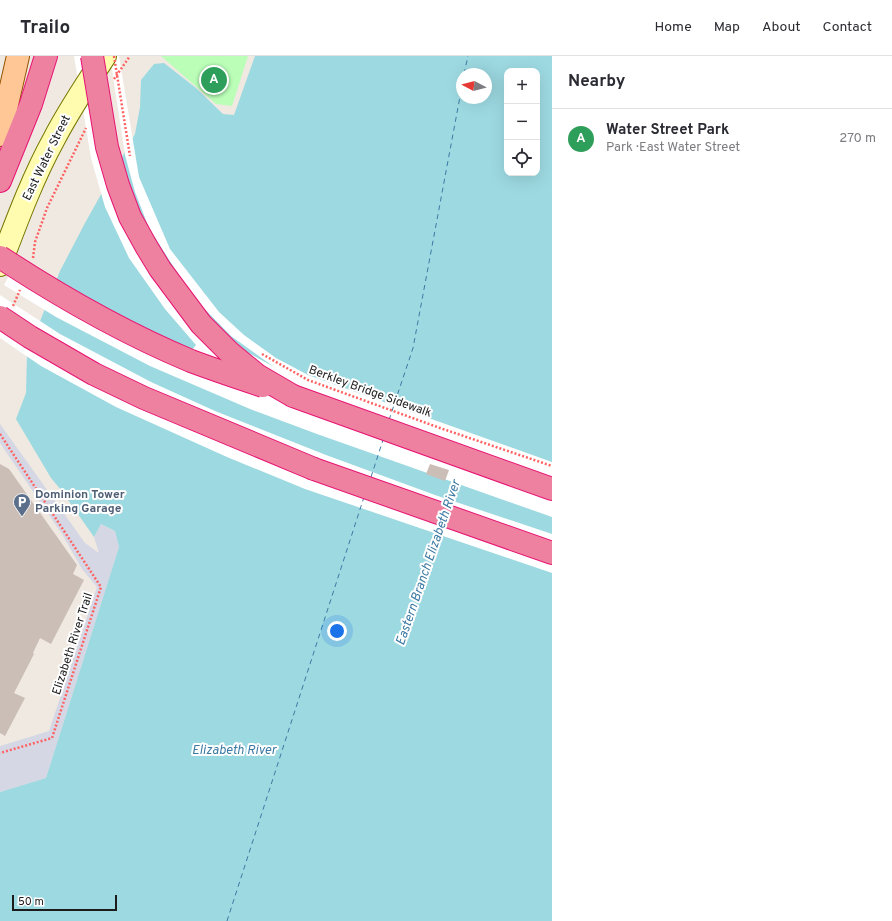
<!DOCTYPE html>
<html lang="en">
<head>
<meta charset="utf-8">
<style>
  :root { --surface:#fff; --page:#f7f7f7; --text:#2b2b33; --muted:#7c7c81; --line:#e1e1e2; --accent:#2563eb }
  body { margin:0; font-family:Overpass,sans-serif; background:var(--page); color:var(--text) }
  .controls { position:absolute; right:12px; top:12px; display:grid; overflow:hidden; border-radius:8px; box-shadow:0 4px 16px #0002 }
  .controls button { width:36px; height:36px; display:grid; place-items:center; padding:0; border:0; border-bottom:1px solid var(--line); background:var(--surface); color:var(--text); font:20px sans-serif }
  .compass { position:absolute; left:456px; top:12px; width:36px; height:36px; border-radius:50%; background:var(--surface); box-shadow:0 4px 16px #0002; rotate:277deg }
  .scale { position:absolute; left:12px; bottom:10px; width:105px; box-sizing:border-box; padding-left:4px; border:2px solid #1c1c1c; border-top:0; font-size:11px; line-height:14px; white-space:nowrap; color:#1c1c1c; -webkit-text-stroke:3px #fff; paint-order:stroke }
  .you { position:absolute; left:337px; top:575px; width:14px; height:14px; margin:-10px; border:3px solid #fff; border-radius:50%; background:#1a73e8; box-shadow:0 0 0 6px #1a73e833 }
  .badge { display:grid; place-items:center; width:26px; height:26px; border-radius:50%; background:var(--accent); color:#fff; font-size:13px; font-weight:700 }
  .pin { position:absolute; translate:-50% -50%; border:2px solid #fff; box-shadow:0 1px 4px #0006 }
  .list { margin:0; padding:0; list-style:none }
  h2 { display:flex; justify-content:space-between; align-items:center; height:52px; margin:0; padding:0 16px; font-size:17px }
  h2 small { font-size:13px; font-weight:400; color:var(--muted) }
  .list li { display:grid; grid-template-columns:26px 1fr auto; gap:12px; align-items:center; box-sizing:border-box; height:60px; padding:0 16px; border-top:1px solid var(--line) }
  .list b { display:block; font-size:15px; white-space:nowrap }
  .list p { margin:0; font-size:13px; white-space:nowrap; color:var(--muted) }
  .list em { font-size:13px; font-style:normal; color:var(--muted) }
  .icon { flex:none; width:22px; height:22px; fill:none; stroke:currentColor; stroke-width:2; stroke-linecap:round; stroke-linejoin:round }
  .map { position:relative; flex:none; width:552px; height:865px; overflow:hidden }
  header { display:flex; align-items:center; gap:24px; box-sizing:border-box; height:56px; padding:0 20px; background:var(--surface); border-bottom:1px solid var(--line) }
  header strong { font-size:19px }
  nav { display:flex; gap:22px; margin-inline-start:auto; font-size:14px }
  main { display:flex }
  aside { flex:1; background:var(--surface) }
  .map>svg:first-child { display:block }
  .park { fill:#bafeb8 }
  .plaza { fill:#d5d7e5 }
  .water { fill:#9dd9e1; fill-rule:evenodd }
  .pier { fill:#fff }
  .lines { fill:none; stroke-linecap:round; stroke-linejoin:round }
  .ferry { stroke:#3c7aa4; stroke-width:1; stroke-dasharray:5 4; stroke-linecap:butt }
  .building { fill:#cbbeb7 }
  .secondary-casing { stroke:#767700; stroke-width:24 }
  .primary-casing { stroke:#955400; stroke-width:24 }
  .highway-casing { stroke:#e71472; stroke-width:24 }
  .path { stroke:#ff6262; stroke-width:2.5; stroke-dasharray:2 2; stroke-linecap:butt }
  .secondary { stroke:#fffbaf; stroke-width:22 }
  .primary { stroke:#ffc796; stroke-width:22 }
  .highway { stroke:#ee80a0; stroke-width:22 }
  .highway-bridge-casing { stroke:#e71472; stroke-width:24; stroke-linecap:butt }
  .path-bridge { stroke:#ff6262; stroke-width:2.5; stroke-dasharray:2 2; stroke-linecap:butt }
  .highway-bridge { stroke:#ee80a0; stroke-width:22 }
  .labels { text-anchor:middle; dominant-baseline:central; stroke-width:4; stroke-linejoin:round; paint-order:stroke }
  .street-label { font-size:12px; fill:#1c1c1c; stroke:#fff }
  .service-label { font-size:12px; font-weight:bold; fill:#4e5e75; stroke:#fff; text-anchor:start }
  .water-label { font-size:13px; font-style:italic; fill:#3c7aa4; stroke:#fff }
</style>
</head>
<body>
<header>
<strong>Trailo</strong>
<nav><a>Home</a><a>Map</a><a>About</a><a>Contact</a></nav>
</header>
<main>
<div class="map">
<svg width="552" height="865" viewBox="0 0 552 865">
  <rect width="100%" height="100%" fill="#efe9e1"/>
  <path class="park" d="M161,0H248L232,50L216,48Z"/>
  <path class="plaza" d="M0,368L85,487L99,497L94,481L101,468L115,475L119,491L46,722L0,736V690L49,675L97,531L82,513L62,478L0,387Z"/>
  <path class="water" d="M255,0H552V865H0V736L46,722L119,491L115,475L101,468L94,481L61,434L51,422L16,363L26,337L27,298L60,215L85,167L135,78L140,51L141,24L154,8L164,7L196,32L223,58L234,59ZM507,15H537V117H507ZM462,18H486V42H462Z"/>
  <path class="pier" d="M74,0H102L113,74L123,120L157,196L212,266L247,296L274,311L231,280L192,240L149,172L135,136L125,99L110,0H119L139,121L170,193L219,256L244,279L276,302L308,319L552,406V461L317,378L250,353L150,310L56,261L4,229L17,204L73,239L192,294L196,289L165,253L129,202L105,151L91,102Z
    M0,239L60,278L151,326L215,355L326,399L435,439L552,478V517L305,433L227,401L116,351L41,310L0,282Z"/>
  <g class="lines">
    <path class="ferry" d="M464,18L468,0
      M389,364L413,292L462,30
      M371,421L383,384
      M227,865L364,441"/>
  </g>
  <path class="building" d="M0,408L9,413L77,509L73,518L84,524L51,588L40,582L33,597L34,598L14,637L25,642L5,680L0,677Z
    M430,408L449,414L445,425L426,418Z"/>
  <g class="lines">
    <defs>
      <path id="secondary" d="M0,209C16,167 32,123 54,83C69,54 87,27 105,0"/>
      <path id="primary" d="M0,79L18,0"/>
      <path id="highway" d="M0,125L31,48L46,0
        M293,340L552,433
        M314,413L552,497"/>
    </defs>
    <use href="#secondary" class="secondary-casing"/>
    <use href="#primary" class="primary-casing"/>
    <use href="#highway" class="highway-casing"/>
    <path class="path" d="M114,23L130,0
      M33,202L35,186L47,152L86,72
      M13,250L20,234
      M0,378L101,531L52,682L0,697"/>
    <use href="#secondary" class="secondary"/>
    <use href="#primary" class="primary"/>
    <use href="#highway" class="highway"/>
    <defs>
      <path id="highway-bridge" d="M92,0L107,91L118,129L130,161L146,190L160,213L201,268L229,296L257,319L293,340
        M0,201C61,241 124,277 191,305C215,314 239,322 263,330
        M0,261L30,281L94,318L144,342L314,413"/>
    </defs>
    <use href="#highway-bridge" class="highway-bridge-casing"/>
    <path class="path-bridge" d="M114,0L130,100
      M262,298L308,324L440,372L552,410"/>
    <use href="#highway-bridge" class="highway-bridge"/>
  </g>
  <defs>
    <symbol id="parking-pin" viewBox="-11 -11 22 30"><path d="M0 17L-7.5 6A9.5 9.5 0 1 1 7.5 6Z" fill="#5c6f8a" stroke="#fff"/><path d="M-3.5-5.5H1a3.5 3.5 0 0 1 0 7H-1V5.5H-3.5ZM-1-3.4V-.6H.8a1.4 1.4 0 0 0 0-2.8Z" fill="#fff"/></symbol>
  </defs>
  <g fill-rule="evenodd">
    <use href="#parking-pin" x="12" y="436" width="20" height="27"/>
  </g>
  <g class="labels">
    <g class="street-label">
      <text transform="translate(47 102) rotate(-64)">East Water Street</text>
      <text transform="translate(370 336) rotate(20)">Berkley Bridge Sidewalk</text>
      <text transform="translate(73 588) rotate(-72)">Elizabeth River Trail</text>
    </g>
    <g class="service-label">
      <text x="35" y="439">Dominion Tower<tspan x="35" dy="14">Parking Garage</tspan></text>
    </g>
    <g class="water-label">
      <text transform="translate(429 507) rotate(-71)">Eastern Branch Elizabeth River</text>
      <text x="234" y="695">Elizabeth River</text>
    </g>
  </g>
</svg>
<div class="controls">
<button>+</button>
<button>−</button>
<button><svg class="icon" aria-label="locate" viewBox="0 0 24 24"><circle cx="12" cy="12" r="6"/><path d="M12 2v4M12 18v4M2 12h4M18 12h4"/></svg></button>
</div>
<svg class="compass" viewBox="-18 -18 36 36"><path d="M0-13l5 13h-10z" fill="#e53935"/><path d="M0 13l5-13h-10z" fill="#7c7c81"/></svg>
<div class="scale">50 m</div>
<div class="you"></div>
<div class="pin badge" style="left:214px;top:24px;background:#2e9e5b">A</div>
</div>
<aside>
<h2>Nearby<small></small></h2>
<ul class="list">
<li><span class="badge" style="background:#2e9e5b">A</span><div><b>Water Street Park</b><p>Park · East Water Street</p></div><em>270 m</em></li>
</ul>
</aside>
</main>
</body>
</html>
